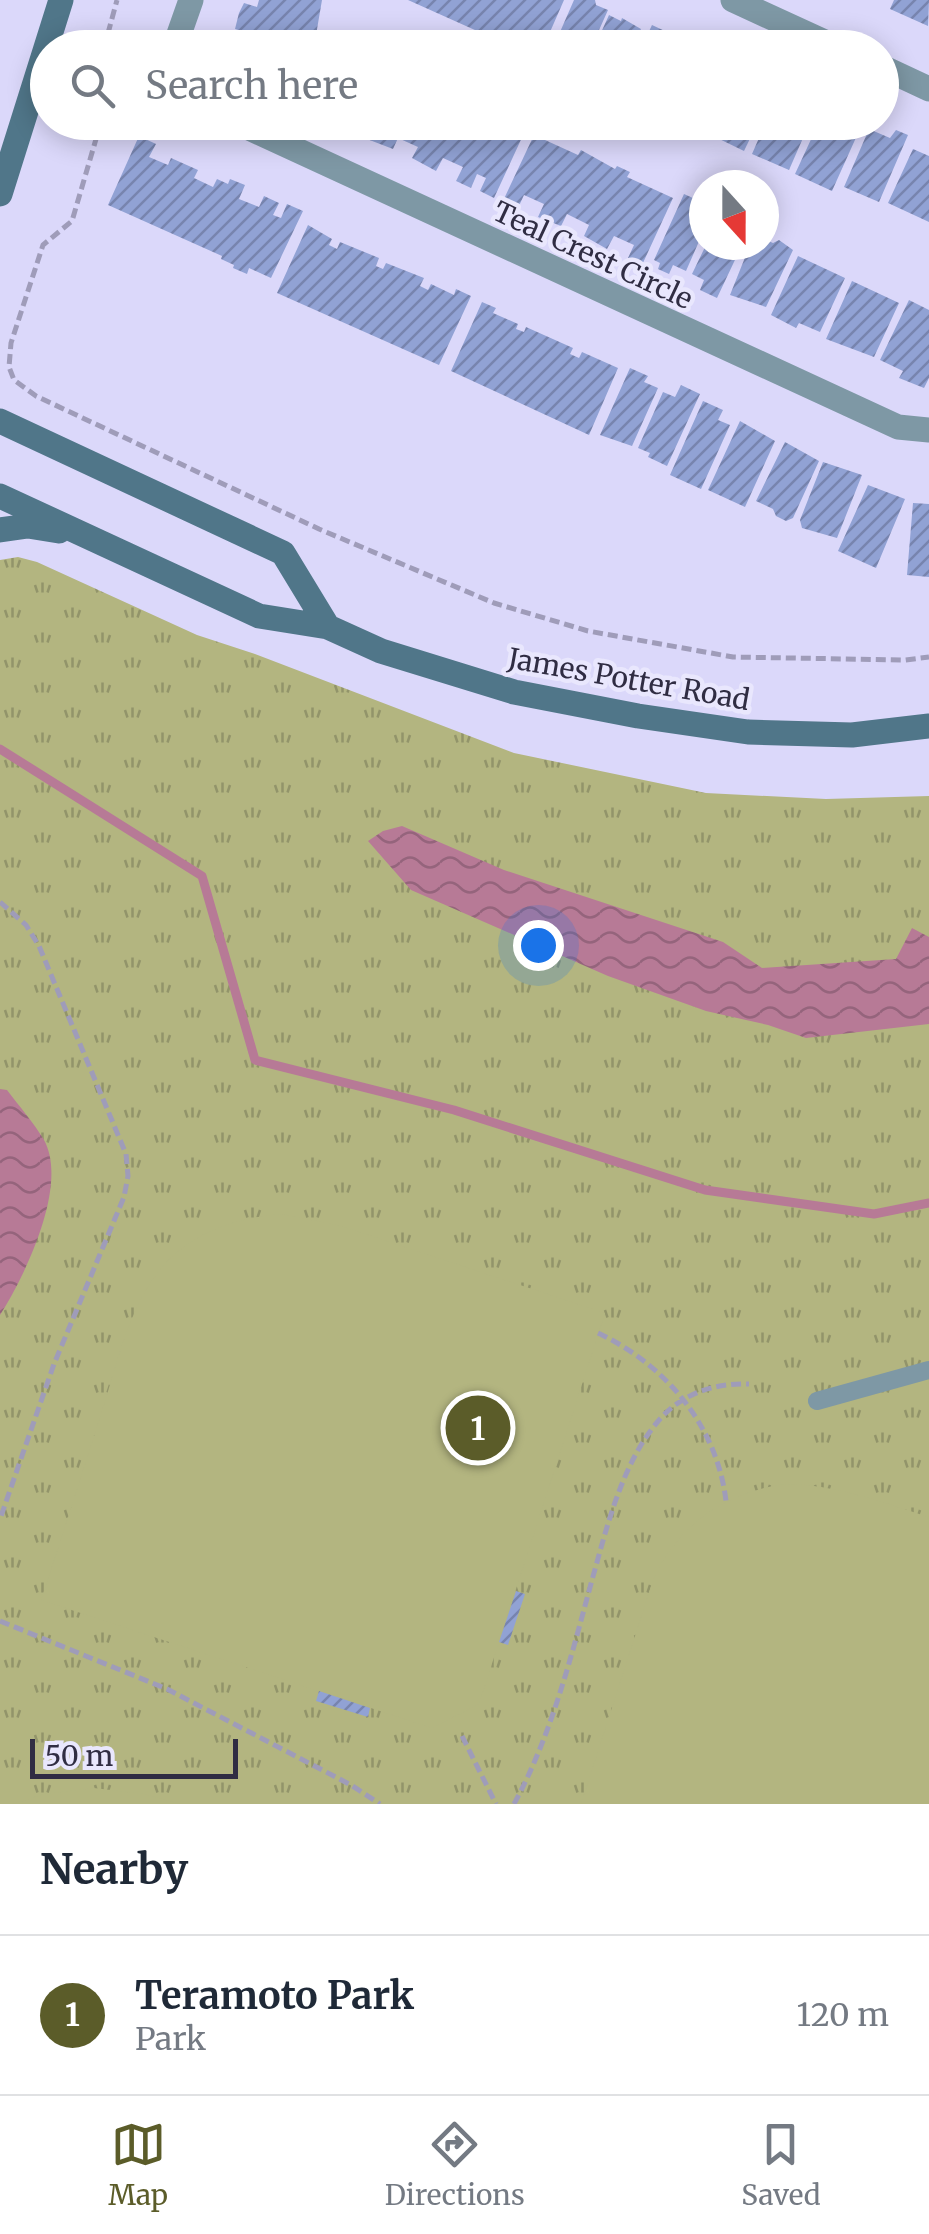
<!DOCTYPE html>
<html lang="en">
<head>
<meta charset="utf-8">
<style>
  :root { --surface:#fff; --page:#f6f6f7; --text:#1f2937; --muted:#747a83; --line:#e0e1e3; --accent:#5b5c29 }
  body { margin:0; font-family:Merriweather,serif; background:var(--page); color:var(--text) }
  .compass { position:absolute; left:689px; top:170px; width:90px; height:90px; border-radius:50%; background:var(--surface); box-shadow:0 5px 25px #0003; rotate:159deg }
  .scale { position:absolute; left:30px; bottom:25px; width:208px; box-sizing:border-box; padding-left:10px; border:5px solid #302d43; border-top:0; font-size:28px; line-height:35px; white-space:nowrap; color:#302d43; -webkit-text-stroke:8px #e9e7fd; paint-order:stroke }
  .you { position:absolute; left:538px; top:945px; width:35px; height:35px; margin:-25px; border:8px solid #fff; border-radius:50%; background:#1a73e8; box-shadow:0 0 0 15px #1a73e833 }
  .badge { display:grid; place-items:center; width:65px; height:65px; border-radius:50%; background:var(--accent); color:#fff; font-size:32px; font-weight:700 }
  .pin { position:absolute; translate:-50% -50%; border:5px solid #fff; box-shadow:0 2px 10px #0006 }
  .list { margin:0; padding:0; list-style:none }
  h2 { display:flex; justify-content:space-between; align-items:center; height:130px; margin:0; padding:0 40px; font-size:42px }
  h2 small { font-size:32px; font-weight:400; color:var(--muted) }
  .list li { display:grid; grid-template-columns:65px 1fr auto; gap:30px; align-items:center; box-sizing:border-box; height:160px; padding:0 40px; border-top:2px solid var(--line) }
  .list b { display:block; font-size:38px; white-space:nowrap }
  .list p { margin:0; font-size:32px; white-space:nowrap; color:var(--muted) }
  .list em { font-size:32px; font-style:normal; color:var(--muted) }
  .icon { flex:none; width:55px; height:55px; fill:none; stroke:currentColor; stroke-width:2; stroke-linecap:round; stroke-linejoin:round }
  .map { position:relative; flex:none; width:929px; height:1804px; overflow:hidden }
  .search { position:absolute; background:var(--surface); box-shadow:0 5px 25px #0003; left:30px; right:30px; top:30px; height:110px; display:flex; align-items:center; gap:25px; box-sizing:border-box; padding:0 35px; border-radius:55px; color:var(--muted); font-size:38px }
  .sheet { height:290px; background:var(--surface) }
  nav { display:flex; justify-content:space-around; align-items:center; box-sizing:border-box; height:140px; border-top:2px solid var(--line); background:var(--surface); font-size:28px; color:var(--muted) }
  nav a { display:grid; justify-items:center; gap:5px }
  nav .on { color:var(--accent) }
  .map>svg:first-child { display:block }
  .grass { fill:url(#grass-tufts) }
  .pitch { fill:#b3b580 }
  .water { fill:url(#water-waves) }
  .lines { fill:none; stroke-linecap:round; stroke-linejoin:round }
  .stream { stroke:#b77a96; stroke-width:9 }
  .building { fill:url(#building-hatch) }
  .path { stroke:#9f9cb9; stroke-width:5; stroke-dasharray:10 5; stroke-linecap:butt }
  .lane { stroke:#7e98a5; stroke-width:18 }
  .street { stroke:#7e98a5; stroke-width:25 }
  .secondary { stroke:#507689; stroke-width:25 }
  .labels { text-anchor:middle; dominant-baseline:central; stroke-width:9; stroke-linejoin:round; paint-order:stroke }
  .street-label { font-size:28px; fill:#302d43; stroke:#e9e7fd }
</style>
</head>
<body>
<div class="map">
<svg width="929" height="1804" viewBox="0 0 929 1804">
  <defs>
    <pattern id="grass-tufts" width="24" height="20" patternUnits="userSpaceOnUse" patternTransform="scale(2.5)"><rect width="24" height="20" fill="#b3b580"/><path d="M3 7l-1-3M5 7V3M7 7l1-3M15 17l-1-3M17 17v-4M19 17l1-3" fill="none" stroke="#92946a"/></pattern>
    <pattern id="water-waves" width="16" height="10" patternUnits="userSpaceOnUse" patternTransform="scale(2.5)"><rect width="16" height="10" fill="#b77a96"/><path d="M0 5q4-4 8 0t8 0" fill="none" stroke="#95647c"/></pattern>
    <pattern id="building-hatch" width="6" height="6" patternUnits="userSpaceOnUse" patternTransform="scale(2.5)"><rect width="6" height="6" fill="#91a2d4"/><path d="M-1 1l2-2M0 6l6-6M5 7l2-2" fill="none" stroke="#7784ae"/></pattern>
  </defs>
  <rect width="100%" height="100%" fill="#dbd8fa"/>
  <path class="grass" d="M18,557L37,562L197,635L255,654L514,753L706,793L826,799L929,796V1804H0V560Z"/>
  <path class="pitch" d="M282,1214L341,1226L605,1313L479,1704L432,1728L41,1600C62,1537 82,1474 102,1411C118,1361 129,1304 165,1264C196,1230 238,1218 282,1214Z
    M784,1484C835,1484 881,1502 929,1517V1804H581L653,1580C678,1525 725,1493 784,1484Z
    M94,1788L144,1794L180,1804H13L44,1794Z"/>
  <path class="water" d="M402,826L504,870L723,942L762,968L896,959L912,928L929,937V1024L806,1038L768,1025L706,1011L608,976L411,890L368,841L383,831Z
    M0,1089L7,1090C19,1106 34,1123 44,1140C69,1185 25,1276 0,1315Z"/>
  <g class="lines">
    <path class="stream" d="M0,749L202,876L255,1060L454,1110L705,1190L874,1214L929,1203"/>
  </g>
  <path class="building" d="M259,0H322L315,41L309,40L307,48H240L248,33L235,29L239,13L244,3L257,7Z
    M408,0H564L543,48H515Z
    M574,0H595L596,5L608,10L591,48H553Z
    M894,0H929L928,26L890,9Z
    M609,15L621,21L622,18L641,29L633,48H594Z
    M652,25L667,32L665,36L690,48H641Z
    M365,122H507L525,131L494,198L480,191L486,178L477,174L471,188L456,181L463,167L443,158L436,171L412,158L418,147L398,138L393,149L367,139L373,126Z
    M712,122H758L744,151L707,133Z
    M766,122H810L789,170L752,154Z
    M819,122H863L832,191L795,174Z
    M869,129L890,138L896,130L908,135L879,202L844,187Z
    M534,135L578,155L581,150L615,169L617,166L630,172L627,177L673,198L642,265L628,258L634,245L614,236L607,249L584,236L589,225L567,214L561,226L538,217L544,204L524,195L518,208L503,201Z
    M139,136L156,144L149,157L168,165L171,158L198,170L194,178L213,187L217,179L228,184L230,179L245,185L239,199L259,207L264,196L279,203L273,215L281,218L287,204L303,211L271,278L249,268L247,274L233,268L234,265L221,259L222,256L108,205Z
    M913,149L929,156V222L888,203Z
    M684,194L704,203V230L686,271L673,265L669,274L658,269L660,263L654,260Z
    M308,225L332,239L329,245L337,249L340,242L379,258L376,266L383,269L386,263L424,278L420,286L428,290L431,284L454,295L456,289L471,296L439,365L277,293Z
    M764,239L773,243L779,240L793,250L766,307L730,295L750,245H764Z
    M706,245H742L717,298L700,290L704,280L692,274Z
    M798,256L845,278L820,332L799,323L796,328L771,315Z
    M852,281L899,303L874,357L826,339Z
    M909,300L929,310V378L924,388L899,378L903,371L880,360Z
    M482,302L496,308L493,313L518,324L516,329L524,332L526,327L573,348L570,354L579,358L582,352L618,368L589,435L451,371Z
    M630,368L648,376L644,382L658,388L632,446L600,435Z
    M681,385L700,394L667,466L648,457L650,453L638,448L663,392L675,397Z
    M703,401L723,410L718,420L730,425L701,489L670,475Z
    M740,421L775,441L745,507L708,490Z
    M785,442L819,461L793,518L786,521L776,516L773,509L756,501Z
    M823,462L862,475L837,538L802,528L800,520Z
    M868,485L905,499L876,568L838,551Z
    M913,503L929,504V577L907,575Z
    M516,1591L525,1594L508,1645L499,1642Z
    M319,1691L370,1708L368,1717L316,1701Z"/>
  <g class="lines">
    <path class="path" d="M104,48L117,0
      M101,122L72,221L43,245L11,343L9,367L14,380L36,396L319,529L494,603L588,631L733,657L905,660L929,657
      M0,902L26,925L39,946L126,1154L128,1176L124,1197L54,1364L0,1519
      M598,1333C666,1365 717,1426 726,1501
      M0,1621L167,1689L351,1785L380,1804
      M462,1736L496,1804
      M514,1804C552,1734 571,1657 592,1580C607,1527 622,1462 660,1419C683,1393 715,1383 749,1384"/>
    <path class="lane" d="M817,1401L929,1370"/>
    <path class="street" d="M733,0L838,48
      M180,48L178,37L191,0
      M882,67L929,89
      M236,122L898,427L929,430"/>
    <path class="secondary" d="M0,194L61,0
      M0,421L283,553L328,627
      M0,496L259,616L328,627L381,651L514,692L638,716L748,732L852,735L929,726
      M0,530L28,526L59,531"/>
  </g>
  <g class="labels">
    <g class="street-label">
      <text transform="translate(593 255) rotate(25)">Teal Crest Circle</text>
      <text transform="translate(629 679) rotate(10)">James Potter Road</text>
    </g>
  </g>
</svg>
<svg class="compass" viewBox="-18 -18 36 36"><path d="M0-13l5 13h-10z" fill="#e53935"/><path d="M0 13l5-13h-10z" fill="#747a83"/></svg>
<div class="scale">50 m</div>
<div class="you"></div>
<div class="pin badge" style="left:478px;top:1428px">1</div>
<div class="search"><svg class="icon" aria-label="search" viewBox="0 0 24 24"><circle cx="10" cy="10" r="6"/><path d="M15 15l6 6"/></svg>Search here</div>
</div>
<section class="sheet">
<h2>Nearby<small></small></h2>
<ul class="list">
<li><span class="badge">1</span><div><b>Teramoto Park</b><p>Park</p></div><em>120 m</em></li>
</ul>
</section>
<nav>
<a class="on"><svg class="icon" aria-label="map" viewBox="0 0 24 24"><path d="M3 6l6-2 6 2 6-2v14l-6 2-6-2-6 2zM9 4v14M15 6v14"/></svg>Map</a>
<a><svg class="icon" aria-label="directions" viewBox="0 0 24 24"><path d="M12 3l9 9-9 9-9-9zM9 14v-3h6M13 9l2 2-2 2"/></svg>Directions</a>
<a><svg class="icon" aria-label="saved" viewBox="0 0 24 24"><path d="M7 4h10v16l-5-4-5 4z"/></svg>Saved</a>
</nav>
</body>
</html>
